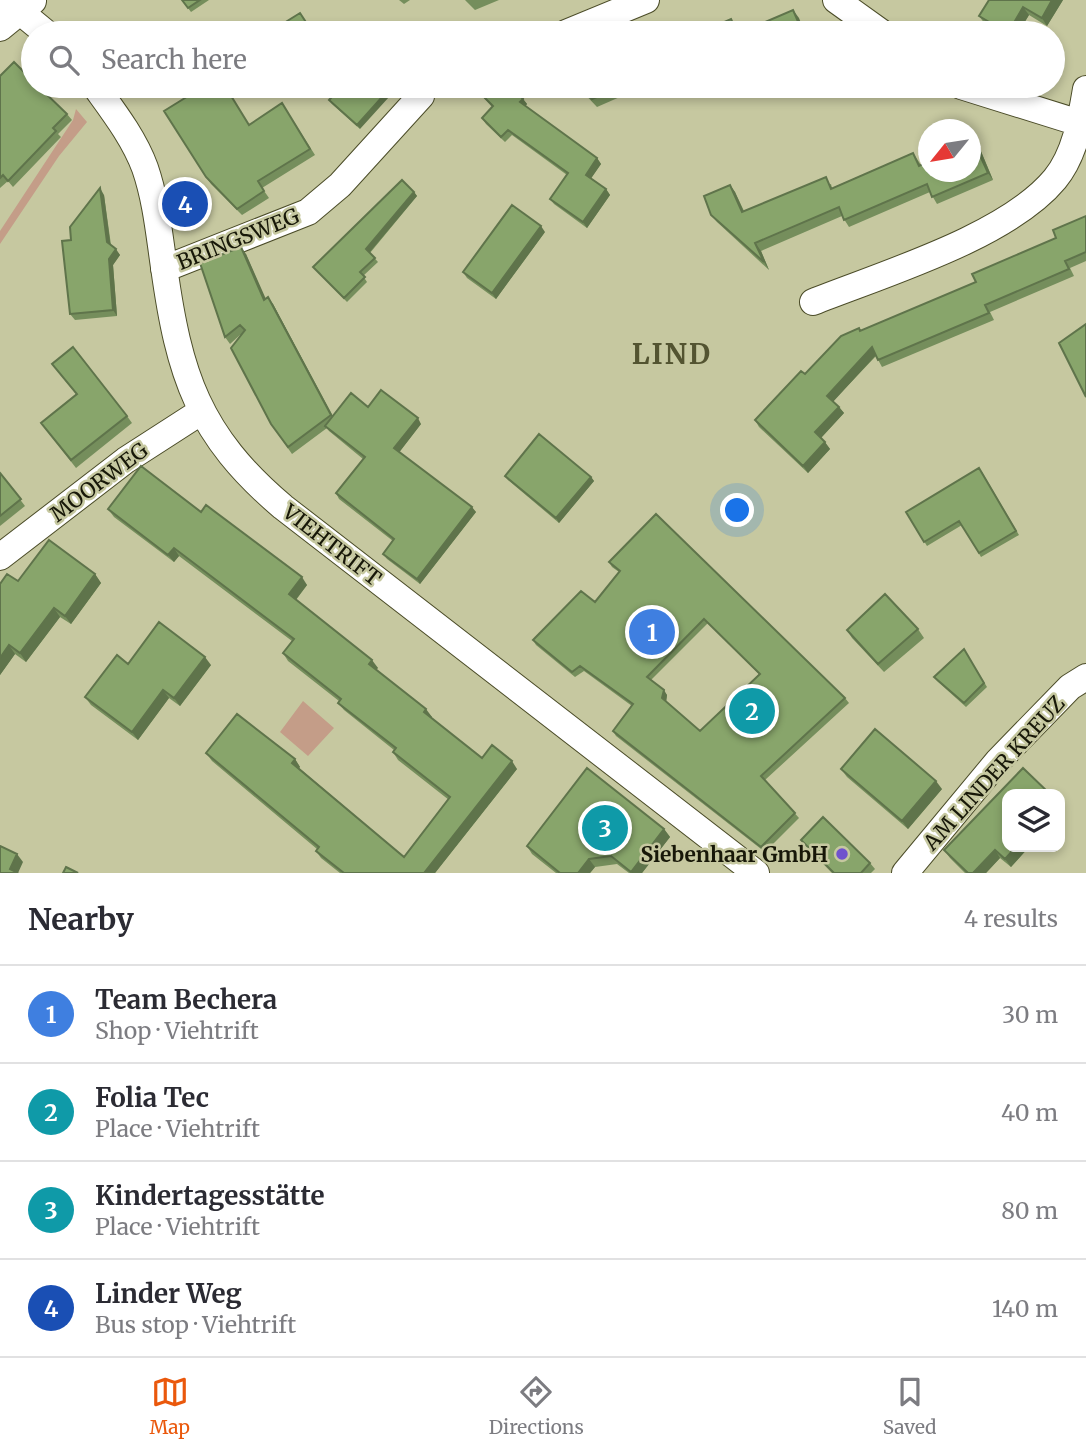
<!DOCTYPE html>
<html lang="en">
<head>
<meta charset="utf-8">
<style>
  :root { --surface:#fff; --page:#f2f2f3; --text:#2b2b33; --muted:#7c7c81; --line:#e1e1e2; --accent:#ea580c }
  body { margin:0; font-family:Merriweather,serif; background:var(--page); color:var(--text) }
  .controls { position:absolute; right:21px; bottom:21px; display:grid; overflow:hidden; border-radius:14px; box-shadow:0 4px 10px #0003 }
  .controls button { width:63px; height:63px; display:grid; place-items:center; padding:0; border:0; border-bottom:2px solid var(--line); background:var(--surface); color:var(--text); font:35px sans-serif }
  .compass { position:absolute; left:918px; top:119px; width:63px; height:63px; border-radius:50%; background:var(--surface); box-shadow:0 4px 10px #0003; rotate:240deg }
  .you { position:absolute; left:738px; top:511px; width:24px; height:24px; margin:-18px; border:5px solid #fff; border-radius:50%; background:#1a73e8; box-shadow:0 0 0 10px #1a73e833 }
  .badge { display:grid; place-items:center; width:46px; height:46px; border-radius:50%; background:var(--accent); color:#fff; font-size:23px; font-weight:700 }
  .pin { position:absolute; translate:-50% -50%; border:4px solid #fff; box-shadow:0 2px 7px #0006 }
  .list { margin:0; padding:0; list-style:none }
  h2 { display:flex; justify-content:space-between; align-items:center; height:91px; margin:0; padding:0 28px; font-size:30px }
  h2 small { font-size:23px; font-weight:400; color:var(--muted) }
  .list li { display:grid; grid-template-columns:46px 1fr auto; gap:21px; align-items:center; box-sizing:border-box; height:98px; padding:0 28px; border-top:2px solid var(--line) }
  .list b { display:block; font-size:26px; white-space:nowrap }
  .list p { margin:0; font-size:23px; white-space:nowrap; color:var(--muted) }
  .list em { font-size:23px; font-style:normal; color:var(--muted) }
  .icon { flex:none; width:38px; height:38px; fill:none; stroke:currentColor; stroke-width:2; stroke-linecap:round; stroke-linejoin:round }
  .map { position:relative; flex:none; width:1086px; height:873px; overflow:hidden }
  .search { position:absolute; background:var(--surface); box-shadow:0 4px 10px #0003; left:21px; right:21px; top:21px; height:77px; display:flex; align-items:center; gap:18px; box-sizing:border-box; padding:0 24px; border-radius:38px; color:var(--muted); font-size:26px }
  .sheet { height:483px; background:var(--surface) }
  nav { display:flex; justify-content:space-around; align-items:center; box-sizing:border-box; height:98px; border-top:2px solid var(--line); background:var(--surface); font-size:19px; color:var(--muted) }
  nav a { display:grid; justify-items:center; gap:4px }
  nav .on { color:var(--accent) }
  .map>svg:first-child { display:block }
  .green { fill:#c49d88 }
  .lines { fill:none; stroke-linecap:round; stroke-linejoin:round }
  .street-casing { stroke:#4b4c28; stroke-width:28 }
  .street { stroke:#fff; stroke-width:26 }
  .wall { fill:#758e5c; fill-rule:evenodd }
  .shaded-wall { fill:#5f744b }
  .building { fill:#88a56b; stroke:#5f744b; stroke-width:2; fill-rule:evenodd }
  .poi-dot { fill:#7053cd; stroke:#c6c8a0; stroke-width:2.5 }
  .labels { text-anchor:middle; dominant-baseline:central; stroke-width:5; stroke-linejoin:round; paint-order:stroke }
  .street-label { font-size:21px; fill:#171708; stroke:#c6c8a0 }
  .poi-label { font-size:21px; font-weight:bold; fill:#171708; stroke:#c6c8a0; text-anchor:end }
  .district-label { font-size:28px; font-weight:bold; letter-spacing:2px; fill:#535431; stroke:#c6c8a0 }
</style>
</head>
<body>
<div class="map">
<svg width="1086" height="873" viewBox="0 0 1086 873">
  <rect width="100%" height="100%" fill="#c6c8a0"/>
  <path class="green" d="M76,109L87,122L59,156L0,244V231L73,120Z
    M303,701L334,728L308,756L280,732Z"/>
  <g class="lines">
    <defs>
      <path id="street" d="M6,0L46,33
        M836,0L882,33
        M0,28L33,1
        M566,33L646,0
        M95,86C113,111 134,138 145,168C156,200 159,233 164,267C179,375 198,435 283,507L756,873
        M961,86L1086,125
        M164,269L308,212L340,185L421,96L420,86
        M813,302C883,274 1007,237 1055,179C1075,155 1081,119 1086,89
        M0,557L126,460L202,411
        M905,873L998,761L1070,687L1086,677"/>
    </defs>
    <use href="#street" class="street-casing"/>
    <use href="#street" class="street"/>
  </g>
  <path class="wall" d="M182,0H209L191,12Z
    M399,0H410L404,4Z
    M465,0H499L475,10Z
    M1063,0L1047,26L1029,15L1018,33H1000L985,24L979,16Z
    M0,76L67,114L72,120L58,134L61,137L13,187L8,181L0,188Z
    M342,86L360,129L332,104L329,100Z
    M577,86H645L597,107Z
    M475,88L523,99L527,104L525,106L597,158L601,164L591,178L606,189L610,195L587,228L554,204L550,199L567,175L512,135L505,142L486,124L482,118L492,107Z
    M282,103L315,155L262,188L269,198L242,215L211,184L206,177L250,124Z
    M980,149L993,180L937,204L930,192L849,227L842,216L761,251L769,270L717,222L711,215L730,185L735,192L744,211L831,184L832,188L913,153L921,165Z
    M414,192L417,196L370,253L378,262L363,276L367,282L347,302L313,267Z
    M104,195L111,245L120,255L113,265L117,316L75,320L70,314L71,240Z
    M1086,216V261L1070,268L1074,276L990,312L994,320L882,367L876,356L833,401L839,407L844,413L821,438L830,449L808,473L759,427L755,420L805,374L861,331L976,282L1056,238Z
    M545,232L496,299L467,278L463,272Z
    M246,254L265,299L273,304L333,416L368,407L421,424L399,452L476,512L420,584L387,559L383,554L393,541L339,499L336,493L363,459L329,431L327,428L292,454L271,424L240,335L230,344L225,337Z
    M52,364L127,416L132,423L76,468L41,423L76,394Z
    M982,472L1019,535L981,557L962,525L927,546L906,512Z
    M0,473L25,506L0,526Z
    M505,476L591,477L594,481L559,523L508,480Z
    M108,509L201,512L307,585L296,600L378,668L376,669L432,717L431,718L482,758L517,769L435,873H340L321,858L316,851L317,849L212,761L206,753L295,759L300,767L299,768L404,857L449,800L398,760L393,752L394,750L344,710L338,703L339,701L288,661L283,653L292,641L179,556L174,562L114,517Z
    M609,562L845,698L849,703L765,780L799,818L765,852L616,736L613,731L632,706L584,671L575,677L536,645L533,640L595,602L619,572L612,567ZM708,623L759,674L700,731L666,701L667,695L651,680Z
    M95,574L101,583L71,624L60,617L26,662L15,654L0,675V584Z
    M918,629L924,638L884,672L852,638L847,630Z
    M964,649L987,687L966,707L937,681L934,677Z
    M128,664L211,665L180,706L169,698L138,740L91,705L85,697Z
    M841,769L942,789L908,829L847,777Z
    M664,829L670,837L642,873H629L617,864L595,867L590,873H556L532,854L527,846Z
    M801,840L870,863L875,869L871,873H832L806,846Z
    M1007,847H1029L1011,867L1000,858L986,873H965L950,858L944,850Z"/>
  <path class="shaded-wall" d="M1052,0H1063L1047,26L1042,18Z
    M1023,7L1029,15L1018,33H1008Z
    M793,10L799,18L805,33H803Z
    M392,86H399L360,129L357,125Z
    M526,86H535L523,99L527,104L524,108L520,102L518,94Z
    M974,142L980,149L993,180L988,173Z
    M597,158L601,164L590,180L586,175Z
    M730,185L735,192L747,219L742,212Z
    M100,188L104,195L111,249L107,242Z
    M606,189L610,195L587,228L583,222Z
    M414,192L417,196L369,253L366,249Z
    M541,226L545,232L496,299L492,293Z
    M755,243L761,251L769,270L764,262Z
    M241,247L246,254L269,306L264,300Z
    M116,249L120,255L113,265L117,316L113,310L109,259Z
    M268,297L273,304L335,421L331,415Z
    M872,347L877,354L832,403L827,396Z
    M839,407L844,413L820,439L815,432Z
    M418,418L421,424L398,454L394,448Z
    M825,442L830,449L808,473L803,466Z
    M591,477L594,481L559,523L556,518Z
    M472,507L476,512L420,584L417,579Z
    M174,548L179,556L174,562L168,555Z
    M95,574L101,583L71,624L65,616Z
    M302,577L307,585L294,602L289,594Z
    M54,608L60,617L26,662L20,653Z
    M9,645L15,654L0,675V658Z
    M205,657L211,665L180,706L174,698Z
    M372,660L378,668L375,671L369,664Z
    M163,690L169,698L138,740L132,732Z
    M664,690L667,695L666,703L662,698Z
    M426,709L432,717L429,720L424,712Z
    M295,759L300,767L297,770L292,763Z
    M512,761L517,769L435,873H424Z
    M936,781L942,789L908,829L902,821Z
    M1060,804L1063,809L1060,814Z
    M664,829L670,837L642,873H632L631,872Z
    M1016,847H1029L1011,867L1005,859Z
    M995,850L1000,858L986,873H973Z
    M17,854L23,862L18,873L10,869Z
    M589,859L595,867L590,873H578Z"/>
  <path class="building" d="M182,0H200L188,8Z
    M989,0H1052L1042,18L1023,7L1008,33L979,16Z
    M793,10L803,33H740Z
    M300,13L313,33H268Z
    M731,19L737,33H699Z
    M670,29L672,33H659Z
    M14,62L33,81V86H38L67,114L53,128L56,131L8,181L3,175L0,178V76Z
    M188,86H225L249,125L282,103L310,149L258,181L264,191L237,209L206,177L164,111L193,93Z
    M342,86H392L357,125L329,100Z
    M477,86H526L518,94L523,99L520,102L597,158L586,175L606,189L583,222L550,199L568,173L508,130L501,137L482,118L493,106L475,88Z
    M579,86H623L592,99Z
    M974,142L988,173L932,197L927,184L844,220L839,207L755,243L764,262L711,215L704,196L730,185L742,212L826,177L831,189L913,153L919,166L928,162V172H970V144Z
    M402,180L414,192L366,249L375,258L360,272L365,277L344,298L313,267Z
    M100,188L107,242L116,249L109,259L113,310L70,314L62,241L71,240L70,227Z
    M512,205L541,226L492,293L463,272Z
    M1086,216V252L1065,261L1069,269L985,305L989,313L878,360L872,347L827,396L839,407L815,432L825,442L803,466L755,420L801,371L805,374L841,336L859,328L860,331L976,282L972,274L1056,238L1053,230Z
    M241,247L264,300L268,297L331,415L288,447L271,424L231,348L245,330L240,325L225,337L200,263Z
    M1086,324V397L1059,343Z
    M73,347L127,416L71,460L41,423L77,394L52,364Z
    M381,390L418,418L394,448L472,507L417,579L383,554L394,539L336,493L365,457L325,426L351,393L368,407Z
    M539,434L591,477L556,518L505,476Z
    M141,466L201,512L206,505L302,577L289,594L372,660L369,664L426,709L424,712L482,758L492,745L512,761L424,873H344L316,851L319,847L206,753L237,714L295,759L292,763L404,857L450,797L393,752L396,748L338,703L341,699L283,653L294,639L174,548L168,555L108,509Z
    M979,468L1016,531L979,553L959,521L924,542L906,512Z
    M0,473L21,499L0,516Z
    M656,514L845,698L761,776L795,813L761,847L613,731L633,704L580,666L572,672L533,640L581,591L595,602L620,571L609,562ZM704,619L760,674L700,731L662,698L664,690L647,677Z
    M49,540L95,574L65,616L54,608L20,653L9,645L0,658V584L7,574L18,581Z
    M885,594L918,629L878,664L847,630Z
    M159,622L205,657L174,698L163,690L132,732L85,697L117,655L128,664Z
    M964,649L984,683L964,703L934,677Z
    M875,729L936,781L902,821L841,769Z
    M587,768L664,829L631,872L611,856L589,859L578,873H560L527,846Z
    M1023,768L1050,794H1007V847H1016L1005,859L995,850L973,873H968L944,850Z
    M823,817L870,863L861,873H834L801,840Z
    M0,846L17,854L10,869L18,873H0Z
    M66,867L78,873H63Z"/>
  <circle class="poi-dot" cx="842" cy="854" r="7"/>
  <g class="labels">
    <g class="street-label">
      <text transform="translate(238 239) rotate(-22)">BRINGSWEG</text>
      <text transform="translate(99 482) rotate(-37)">MOORWEG</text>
      <text transform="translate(332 545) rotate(38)">VIEHTRIFT</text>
      <text transform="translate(994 773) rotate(-48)">AM LINDER KREUZ</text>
    </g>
    <g class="poi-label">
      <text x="828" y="854">Siebenhaar GmbH</text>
    </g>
    <g class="district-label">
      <text x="672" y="354">LIND</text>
    </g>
  </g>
</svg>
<div class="controls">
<button><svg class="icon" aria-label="layers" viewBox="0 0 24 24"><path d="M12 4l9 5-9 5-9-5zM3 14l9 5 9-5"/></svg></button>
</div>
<svg class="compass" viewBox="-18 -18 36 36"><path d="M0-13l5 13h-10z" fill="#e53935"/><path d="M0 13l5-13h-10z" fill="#7c7c81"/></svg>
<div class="you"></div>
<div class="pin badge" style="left:652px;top:632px;background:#3f7fe0">1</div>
<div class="pin badge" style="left:752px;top:711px;background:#0f9aa8">2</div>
<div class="pin badge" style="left:605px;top:828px;background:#0f9aa8">3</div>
<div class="pin badge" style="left:185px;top:204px;background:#1a4fb4">4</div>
<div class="search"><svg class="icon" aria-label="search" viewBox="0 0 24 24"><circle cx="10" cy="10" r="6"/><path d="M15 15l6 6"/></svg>Search here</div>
</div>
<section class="sheet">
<h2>Nearby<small>4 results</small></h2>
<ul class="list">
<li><span class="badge" style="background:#3f7fe0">1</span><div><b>Team Bechera</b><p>Shop · Viehtrift</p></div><em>30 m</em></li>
<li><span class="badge" style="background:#0f9aa8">2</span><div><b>Folia Tec</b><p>Place · Viehtrift</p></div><em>40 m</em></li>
<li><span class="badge" style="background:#0f9aa8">3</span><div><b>Kindertagesstätte</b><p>Place · Viehtrift</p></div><em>80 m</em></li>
<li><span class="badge" style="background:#1a4fb4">4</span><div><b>Linder Weg</b><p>Bus stop · Viehtrift</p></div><em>140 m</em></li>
</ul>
</section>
<nav>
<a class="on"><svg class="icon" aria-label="map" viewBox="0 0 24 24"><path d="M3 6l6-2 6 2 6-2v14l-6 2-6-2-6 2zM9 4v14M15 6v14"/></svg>Map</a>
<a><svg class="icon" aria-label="directions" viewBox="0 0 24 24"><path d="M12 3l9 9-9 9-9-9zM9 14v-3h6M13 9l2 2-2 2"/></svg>Directions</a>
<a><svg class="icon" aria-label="saved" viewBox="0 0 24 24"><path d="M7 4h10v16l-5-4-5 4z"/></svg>Saved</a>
</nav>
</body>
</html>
